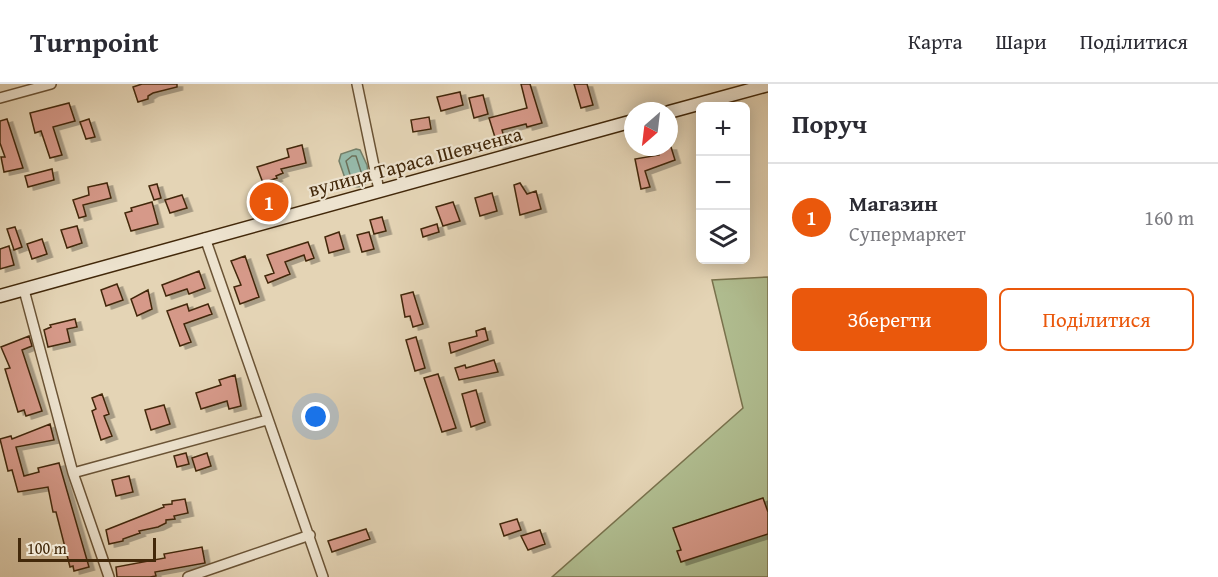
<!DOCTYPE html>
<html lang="uk">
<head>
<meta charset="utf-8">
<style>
  :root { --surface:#fff; --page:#f2f2f3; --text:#2b2b33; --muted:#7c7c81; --line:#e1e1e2; --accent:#ea580c }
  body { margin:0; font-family:"Gentium Book Plus",serif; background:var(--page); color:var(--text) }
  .controls { position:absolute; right:18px; top:18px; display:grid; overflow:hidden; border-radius:9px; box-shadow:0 3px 15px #0003 }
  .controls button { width:54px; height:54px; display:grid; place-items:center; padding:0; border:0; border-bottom:2px solid var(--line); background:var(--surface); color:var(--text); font:30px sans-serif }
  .compass { position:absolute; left:624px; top:18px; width:54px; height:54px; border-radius:50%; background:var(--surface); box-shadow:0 3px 15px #0003; rotate:208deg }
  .scale { position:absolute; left:18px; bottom:15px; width:138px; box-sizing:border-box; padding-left:6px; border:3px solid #42280a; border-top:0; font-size:16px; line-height:21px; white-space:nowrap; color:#42280a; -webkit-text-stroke:4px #ede3cf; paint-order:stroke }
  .you { position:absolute; left:316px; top:333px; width:21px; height:21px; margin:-15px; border:4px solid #fff; border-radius:50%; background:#1a73e8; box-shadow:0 0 0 9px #1a73e833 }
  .badge { display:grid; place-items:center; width:39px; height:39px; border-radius:50%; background:var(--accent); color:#fff; font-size:20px; font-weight:700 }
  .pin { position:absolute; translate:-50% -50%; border:3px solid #fff; box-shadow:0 2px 6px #0006 }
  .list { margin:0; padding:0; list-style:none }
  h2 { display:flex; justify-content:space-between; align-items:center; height:78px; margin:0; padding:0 24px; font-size:26px }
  h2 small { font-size:20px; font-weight:400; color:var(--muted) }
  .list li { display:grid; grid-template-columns:39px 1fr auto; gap:18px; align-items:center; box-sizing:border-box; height:108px; padding:0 24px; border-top:2px solid var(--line) }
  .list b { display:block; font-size:22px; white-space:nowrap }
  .list p { margin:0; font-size:20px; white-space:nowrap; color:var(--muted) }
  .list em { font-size:20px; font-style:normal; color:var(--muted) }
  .actions { display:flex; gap:12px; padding:18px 24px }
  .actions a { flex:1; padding:14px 0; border:2px solid var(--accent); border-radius:9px; text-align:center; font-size:21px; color:var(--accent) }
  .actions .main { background:var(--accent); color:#fff }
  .icon { flex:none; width:33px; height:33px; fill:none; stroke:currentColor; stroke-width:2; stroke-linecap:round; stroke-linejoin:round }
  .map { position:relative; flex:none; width:768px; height:493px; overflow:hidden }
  header { display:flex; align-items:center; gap:36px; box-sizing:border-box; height:84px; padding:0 30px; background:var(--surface); border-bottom:2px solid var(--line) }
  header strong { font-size:28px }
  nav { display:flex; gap:33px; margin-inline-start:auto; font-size:21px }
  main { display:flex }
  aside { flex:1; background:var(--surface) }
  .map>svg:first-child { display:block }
  .green { fill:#b0bd90; stroke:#79724d; stroke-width:1.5 }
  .water { fill:#96b9a9; stroke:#747f69; stroke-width:1.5 }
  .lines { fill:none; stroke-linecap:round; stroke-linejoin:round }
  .shore { stroke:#6c705a; stroke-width:1.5 }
  .building { fill:#d69989; stroke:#42280a; stroke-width:1.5; filter:url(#shadow) }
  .street-casing { stroke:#6a5335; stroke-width:12 }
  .secondary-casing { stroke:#42280a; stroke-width:15 }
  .street { stroke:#ede3cf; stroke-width:9 }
  .secondary { stroke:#ede3cf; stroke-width:12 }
  .labels { text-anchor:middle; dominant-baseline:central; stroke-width:4.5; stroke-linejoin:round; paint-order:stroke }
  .street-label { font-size:20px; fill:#42280a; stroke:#ede3cf }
</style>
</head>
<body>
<header>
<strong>Turnpoint</strong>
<nav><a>Карта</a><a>Шари</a><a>Поділитися</a></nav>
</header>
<main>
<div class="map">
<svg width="768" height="493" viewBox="0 0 768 493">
  <defs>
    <filter id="shadow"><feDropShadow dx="5.5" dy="3" stdDeviation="0" flood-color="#0004"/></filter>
  </defs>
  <rect width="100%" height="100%" fill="#e4d4b5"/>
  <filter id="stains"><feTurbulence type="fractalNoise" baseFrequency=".00333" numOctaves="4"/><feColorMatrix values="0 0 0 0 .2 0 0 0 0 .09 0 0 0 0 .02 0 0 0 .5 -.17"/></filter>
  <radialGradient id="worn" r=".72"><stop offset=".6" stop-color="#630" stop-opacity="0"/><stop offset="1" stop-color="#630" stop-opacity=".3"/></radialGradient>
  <path class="green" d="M768,193V493H552L743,324L712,196Z"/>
  <path class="water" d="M356,65L360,66L367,81L369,96C364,105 356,104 347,100L339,77L341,70Z"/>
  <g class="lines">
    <path class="shore" d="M352,72H356L363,94L361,97L351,94L346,77Z"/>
  </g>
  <path class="building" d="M142,0H177V3L153,9L148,12V15L138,18L133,3Z
    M521,0H530L542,39L527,43L526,40L502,46L506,60L498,63L489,34L527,24Z
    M574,0H587L593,21L581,24Z
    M460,8L463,21L441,27L437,13Z
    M483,11L488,30L474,34L469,14Z
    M69,19L75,37L53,43L62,71L50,74L41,47L35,49L30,29Z
    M429,33L431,45L413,48L411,36Z
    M7,35L23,84L4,88L1,73H5L0,59V37Z
    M89,35L95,53L86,55L80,38Z
    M302,61L306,79L281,85L283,89L276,92L277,94L263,99L257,83L289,73L287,65Z
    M656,63H671L675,76L645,87L650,103L641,105L635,75L659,71Z
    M52,85L54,96L28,103L25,92Z
    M107,99L111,114L83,121L86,132L79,134L73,116L89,111L88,103Z
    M520,99L527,110L536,107L541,125L520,131L514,101Z
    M157,100L161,114L154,116L149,102Z
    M492,109L497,127L480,132L475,114Z
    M275,110L278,121L264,126L260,115Z
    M182,111L187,124L170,129L165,116Z
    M152,118L158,140L131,147L125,129L132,127L131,124Z
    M453,118L460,137L443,142L436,123Z
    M382,133L386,147L374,150L370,136Z
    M437,140L439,148L423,153L421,145Z
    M77,142L82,159L67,164L61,146Z
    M15,143L22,163L14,166L7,145Z
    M339,148L344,165L329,169L325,153Z
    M369,148L374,165L362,168L357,151Z
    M42,155L47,170L32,175L27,160Z
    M308,158L314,174L306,177L304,171L285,178L290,190L268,199L265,192L274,189L267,171Z
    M9,162L14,181L0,185V165Z
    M245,172L259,213L240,220L234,203L241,201L231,177Z
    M199,187L205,204L189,210L187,205L166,212L162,201Z
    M117,200L123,216L106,222L101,206Z
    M148,206L152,225L137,232L131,215Z
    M413,208L423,240L413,243L410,232L405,233L401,211Z
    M187,220L189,227L208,220L212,230L184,240L191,258L180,262L167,227Z
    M75,235L77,243L67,245L70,258L48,263L44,246L51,243L50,241Z
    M485,244L488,256L451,269L449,259L477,252L476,247Z
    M29,252L32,262L22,266L42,327L26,332L24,326L18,328L5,285L10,284L1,263Z
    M416,253L425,284L415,287L406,256Z
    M494,276L498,288L459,296L455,284L465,281L466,284Z
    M438,290L456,344L442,348L424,294Z
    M235,291L241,322L229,325L227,317L201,325L196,309L221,301L219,296Z
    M476,306L485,338L471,343L462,310Z
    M102,310L109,330L104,332L112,352L101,356L92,327L96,325L92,314Z
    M164,321L170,340L151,346L145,326Z
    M50,340L54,356L16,363L24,392L39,388L38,384L59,379L89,483L74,487L73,482L70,483L56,428H53L48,403L18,408L12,386L8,387L0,355L11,352L12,355Z
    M186,369L189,380L177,383L174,372Z
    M207,369L211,382L196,387L192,374Z
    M129,392L133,408L116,412L112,396Z
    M763,414L768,428V450L681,478L677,467L681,466L673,444Z
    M185,415L188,429L174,432L175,435L166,436V439L158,443L139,447L140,449L123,455V457L109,460L106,446L164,423L163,421L172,420V417Z
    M517,435L521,446L504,452L500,440Z
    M366,445L370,455L332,468L328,457Z
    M540,446L545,460L528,466L521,452Z
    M202,463L205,479L155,488L156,492L150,493H117L116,483L165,474L164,470Z"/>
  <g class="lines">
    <defs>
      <path id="street" d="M357,0L379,106
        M0,14L51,0
        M205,154L323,493
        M24,206L73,389L267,336
        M73,389L109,493
        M188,493L310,451"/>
      <path id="secondary" d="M669,28L768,1
        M0,212L633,37"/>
    </defs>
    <use href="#street" class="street-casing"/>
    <use href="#secondary" class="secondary-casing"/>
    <use href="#street" class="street"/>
    <use href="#secondary" class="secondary"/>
  </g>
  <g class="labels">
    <g class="street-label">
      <text transform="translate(415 77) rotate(-15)">вулиця Тараса Шевченка</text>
    </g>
  </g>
  <rect width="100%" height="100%" filter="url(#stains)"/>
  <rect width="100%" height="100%" fill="url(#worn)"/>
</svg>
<div class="controls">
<button>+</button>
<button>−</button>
<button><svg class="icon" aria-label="layers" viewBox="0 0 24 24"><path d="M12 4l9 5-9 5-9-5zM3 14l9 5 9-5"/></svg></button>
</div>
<svg class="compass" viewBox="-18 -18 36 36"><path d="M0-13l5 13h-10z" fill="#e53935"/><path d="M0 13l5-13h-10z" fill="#7c7c81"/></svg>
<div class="scale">100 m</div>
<div class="you"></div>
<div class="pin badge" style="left:269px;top:118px">1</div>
</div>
<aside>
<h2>Поруч<small></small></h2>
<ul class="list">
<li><span class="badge">1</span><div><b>Магазин</b><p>Супермаркет</p></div><em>160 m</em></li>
</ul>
<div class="actions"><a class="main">Зберегти</a><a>Поділитися</a></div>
</aside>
</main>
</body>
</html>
